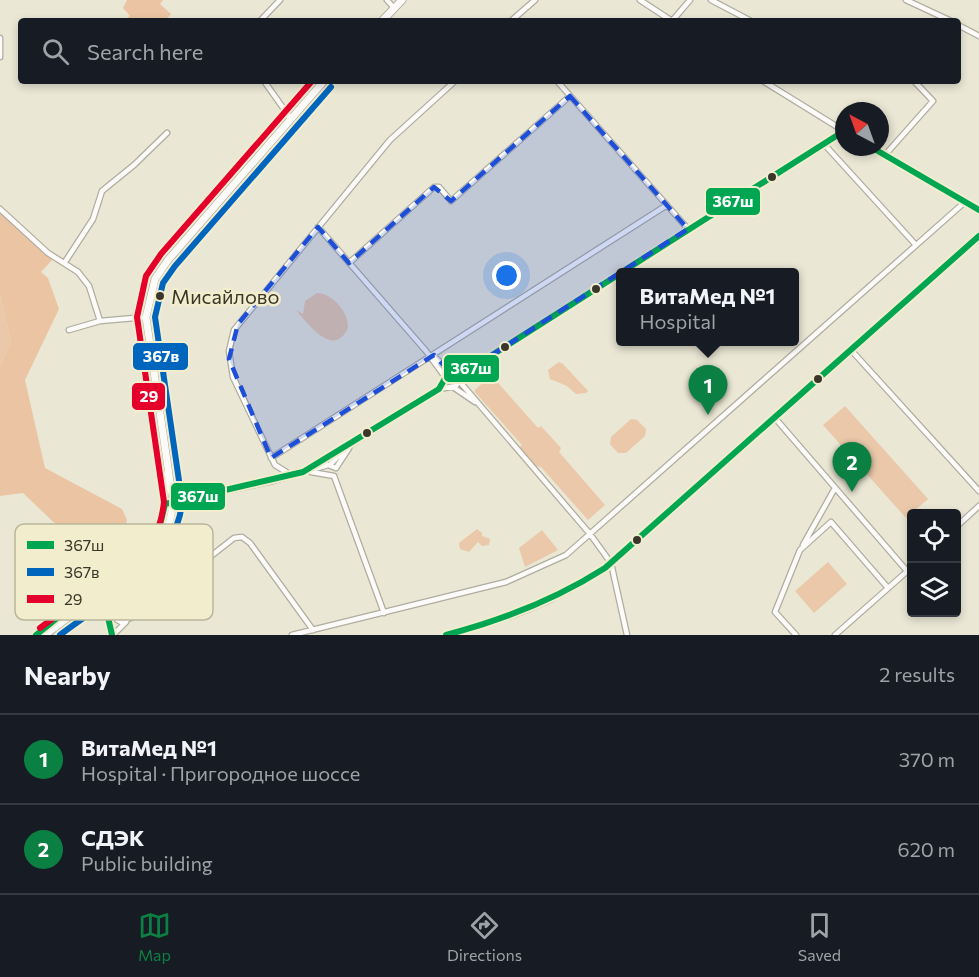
<!DOCTYPE html>
<html lang="en">
<head>
<meta charset="utf-8">
<style>
  :root { --surface:#171b24; --page:#242831; --text:#f1f3f6; --muted:#9ea1a6; --line:#363941; --accent:#0b8043 }
  body { margin:0; font-family:Commissioner,sans-serif; background:var(--page); color:var(--text) }
  .controls { position:absolute; right:18px; bottom:18px; display:grid; overflow:hidden; border-radius:6px; box-shadow:0 3px 9px #0003 }
  .controls button { width:54px; height:54px; display:grid; place-items:center; padding:0; border:0; border-bottom:2px solid var(--line); background:var(--surface); color:var(--text); font:30px sans-serif }
  .compass { position:absolute; left:835px; top:102px; width:54px; height:54px; border-radius:50%; background:var(--surface); box-shadow:0 3px 9px #0003; rotate:319deg }
  .you { position:absolute; left:507px; top:276px; width:21px; height:21px; margin:-15px; border:4px solid #fff; border-radius:50%; background:#1a73e8; box-shadow:0 0 0 9px #1a73e833 }
  .badge { display:grid; place-items:center; width:39px; height:39px; border-radius:50%; background:var(--accent); color:#fff; font-size:20px; font-weight:700 }
  .pin { position:absolute; translate:-50% -50px; filter:drop-shadow(0 2px 3px #0008) }
  .pin::after { content:''; position:absolute; top:32px; width:21px; height:18px; background:inherit; clip-path:polygon(0 0,100% 0,50% 100%) }
  .popup { position:absolute; left:616px; top:268px; width:183px; height:78px; box-sizing:border-box; display:grid; place-content:center; border-radius:6px; background:var(--surface); filter:drop-shadow(0 2px 4px #0005); font-size:20px; white-space:nowrap; color:var(--muted) }
  .popup b { font-size:22px; color:var(--text) }
  .popup::after { content:''; position:absolute; left:50%; top:100%; margin-left:-12px; border:12px solid transparent; border-top-color:var(--surface) }
  .list { margin:0; padding:0; list-style:none }
  h2 { display:flex; justify-content:space-between; align-items:center; height:78px; margin:0; padding:0 24px; font-size:26px }
  h2 small { font-size:20px; font-weight:400; color:var(--muted) }
  .list li { display:grid; grid-template-columns:39px 1fr auto; gap:18px; align-items:center; box-sizing:border-box; height:90px; padding:0 24px; border-top:2px solid var(--line) }
  .list b { display:block; font-size:22px; white-space:nowrap }
  .list p { margin:0; font-size:20px; white-space:nowrap; color:var(--muted) }
  .list em { font-size:20px; font-style:normal; color:var(--muted) }
  .icon { flex:none; width:33px; height:33px; fill:none; stroke:currentColor; stroke-width:2; stroke-linecap:round; stroke-linejoin:round }
  .map { position:relative; flex:none; width:979px; height:635px; overflow:hidden }
  .search { position:absolute; background:var(--surface); box-shadow:0 3px 9px #0003; left:18px; right:18px; top:18px; height:66px; display:flex; align-items:center; gap:15px; box-sizing:border-box; padding:0 21px; border-radius:6px; color:var(--muted); font-size:22px }
  .sheet { height:258px; background:var(--surface) }
  nav { display:flex; justify-content:space-around; align-items:center; box-sizing:border-box; height:84px; border-top:2px solid var(--line); background:var(--surface); font-size:16px; color:var(--muted) }
  nav a { display:grid; justify-items:center; gap:3px }
  nav .on { color:var(--accent) }
  .map>svg:first-child { display:block }
  .green { fill:#eac8a9 }
  .forest { fill:#ebc5a3 }
  .lines { fill:none; stroke-linecap:round; stroke-linejoin:round }
  .minor-casing { stroke:#afad9f; stroke-width:7 }
  .secondary-casing { stroke:#afad9f; stroke-width:9 }
  .minor { stroke:#fcfbf9; stroke-width:4.5 }
  .secondary { stroke:#fcfbf9; stroke-width:7 }
  .bus-1-casing { stroke:#f2edcd; stroke-width:10 }
  .bus-2-casing { stroke:#f2edcd; stroke-width:10 }
  .bus-3-casing { stroke:#f2edcd; stroke-width:10 }
  .bus-1 { stroke:#00a651; stroke-width:6 }
  .bus-2 { stroke:#0065bd; stroke-width:6 }
  .bus-3 { stroke:#e4002b; stroke-width:6 }
  .marked { fill:#1d4ed8; fill-opacity:0.2; stroke:#1d4ed8; stroke-width:4.5; stroke-dasharray:12 8; stroke-linejoin:round }
  .bus-dot { fill:#39372a; stroke:#f2edcd; stroke-width:2 }
  .labels { text-anchor:middle; dominant-baseline:central; stroke-width:5; stroke-linejoin:round; paint-order:stroke }
  .bus-label { font-size:20px; fill:#39372a; stroke:#f2edcd; text-anchor:start }
  .key { fill:#f2edcd; stroke:#bab69c; stroke-width:1.5 }
  .key-label { font-size:16px; fill:#39372a }
  .line-badge { stroke:#f2edcd; stroke-width:2 }
  .badge-label { font-size:16px; text-anchor:middle; font-weight:bold; fill:#fff }
</style>
</head>
<body>
<div class="map">
<svg width="979" height="635" viewBox="0 0 979 635">
  <rect width="100%" height="100%" fill="#eae7d5"/>
  <path class="green" d="M317,293C332,293 349,312 348,328C334,359 308,324 296,310L303,314L305,301Z
    M0,295L11,342L0,367Z
    M559,362L563,364L588,391L586,393L576,394L567,386L550,379L548,370Z
    M491,375L538,428L541,426L561,448L559,452L605,505L588,520L541,467L534,466L519,448L522,445L474,391Z
    M845,406L928,499L906,518L823,425Z
    M631,419L637,420L646,429L645,436L626,453H618L610,444L611,437Z
    M477,529L482,533V536L490,539L489,545L482,546L478,542L469,552L460,549L459,543Z
    M542,530L558,550L525,567L519,548Z
    M828,562L847,584L814,613L795,591Z"/>
  <path class="forest" d="M127,0H163L160,4L171,14L165,21H123L130,16L123,8Z
    M0,213L52,260L41,272L48,278L59,309L25,380L45,468L122,509L127,520L123,533H65L23,493L0,496V367L11,342L0,295Z"/>
  <g class="lines">
    <defs>
      <path id="minor" d="M387,0L394,8
        M640,0L672,21L690,0
        M711,0L751,21
        M906,0L951,21
        M260,21L280,0
        M511,21L535,0
        M958,25L979,36
        M0,38V57
        M264,81L291,119
        M557,81L688,229
        M763,81L844,131
        M824,144L915,244
        M871,147L979,210
        M885,155L933,101L914,81
        M0,209L48,253L78,272L89,286L100,321
        M318,227L426,351L445,377
        M65,262L93,219L102,191L134,165L167,133
        M349,263L434,187H439L451,201L570,96
        M69,330L100,321L146,317
        M851,350L979,491
        M433,355L450,372
        M460,379L467,371L844,131
        M460,382L590,534L611,563L627,635
        M453,387L475,402
        M775,418L907,571
        M271,458L667,205
        M330,465L347,447L439,389L456,386L460,379L457,373
        M336,468L349,448
        M311,472L334,476
        M291,475L275,465L233,377L229,351L234,330L390,140L455,81
        M334,476L384,613
        M165,504L273,481L328,465L336,468
        M956,527L979,506
        M803,545L835,488
        M100,585L112,635
        M109,615L121,622L133,617L234,538L242,537L250,543L313,630
        M113,635L126,622
        M292,635L506,582L566,555L966,201
        M446,635C507,620 552,604 605,568L979,236
        M796,635L775,612L800,550L831,522L888,588
        M835,635L912,567"/>
      <path id="secondary" d="M382,21L402,0
        M36,635L130,560L153,539L163,514L165,475
        M45,635C74,612 153,559 167,529C171,520 172,511 173,502L146,317L155,279L168,260L324,81"/>
    </defs>
    <use href="#minor" class="minor-casing"/>
    <use href="#secondary" class="secondary-casing"/>
    <use href="#minor" class="minor"/>
    <use href="#secondary" class="secondary"/>
    <defs>
      <path id="bus-1" d="M871,147L979,210
        M622,272L844,131
        M80,607L89,600L98,598L105,604L112,635
        M36,635L146,547L160,525L165,504L303,472L439,389L448,373L467,371L621,273
        M446,635C503,620 555,600 605,568L979,236"/>
      <path id="bus-2" d="M60,635C103,602 179,561 182,501L155,317L163,283L175,266L331,87"/>
      <path id="bus-3" d="M40,628C73,603 141,561 159,525C162,518 163,510 164,502L137,317L146,276L161,254L312,81"/>
    </defs>
    <use href="#bus-1" class="bus-1-casing"/>
    <use href="#bus-2" class="bus-2-casing"/>
    <use href="#bus-3" class="bus-3-casing"/>
    <use href="#bus-1" class="bus-1"/>
    <use href="#bus-2" class="bus-2"/>
    <use href="#bus-3" class="bus-3"/>
  </g>
  <path class="marked" d="M570,96L688,229L467,371L450,372L434,355L271,458L229,359L238,324L318,227L349,263L434,187L451,201Z"/>
  <g class="bus-dot">
    <circle cx="772" cy="177" r="5"/>
    <circle cx="596" cy="289" r="5"/>
    <circle cx="160" cy="296" r="5"/>
    <circle cx="505" cy="347" r="5"/>
    <circle cx="818" cy="379" r="5"/>
    <circle cx="367" cy="433" r="5"/>
    <circle cx="637" cy="540" r="5"/>
  </g>
  <g class="labels">
    <g class="bus-label">
      <text x="171" y="296">Мисайлово</text>
    </g>
  </g>
  <rect x="15" y="524" width="198" height="96" rx="9" class="key"/>
  <rect x="27" y="541" width="27" height="8" fill="#00a651"/>
  <rect x="27" y="568" width="27" height="8" fill="#0065bd"/>
  <rect x="27" y="595" width="27" height="8" fill="#e4002b"/>
  <g class="key-label">
    <text x="64" y="551">367ш</text>
    <text x="64" y="578">367в</text>
    <text x="64" y="605">29</text>
  </g>
  <g class="line-badge">
    <rect x="705" y="187" width="56" height="29" rx="6" fill="#00a651"/>
    <rect x="132" y="342" width="57" height="29" rx="6" fill="#0065bd"/>
    <rect x="443" y="354" width="57" height="29" rx="6" fill="#00a651"/>
    <rect x="131" y="382" width="35" height="29" rx="6" fill="#e4002b"/>
    <rect x="170" y="482" width="56" height="29" rx="6" fill="#00a651"/>
  </g>
  <g class="badge-label">
    <text x="733" y="207">367ш</text>
    <text x="161" y="362">367в</text>
    <text x="471" y="374">367ш</text>
    <text x="149" y="402">29</text>
    <text x="198" y="502">367ш</text>
  </g>
</svg>
<div class="controls">
<button><svg class="icon" aria-label="locate" viewBox="0 0 24 24"><circle cx="12" cy="12" r="6"/><path d="M12 2v4M12 18v4M2 12h4M18 12h4"/></svg></button>
<button><svg class="icon" aria-label="layers" viewBox="0 0 24 24"><path d="M12 4l9 5-9 5-9-5zM3 14l9 5 9-5"/></svg></button>
</div>
<svg class="compass" viewBox="-18 -18 36 36"><path d="M0-13l5 13h-10z" fill="#e53935"/><path d="M0 13l5-13h-10z" fill="#9ea1a6"/></svg>
<div class="you"></div>
<div class="pin badge" style="left:708px;top:415px">1</div>
<div class="popup"><b>ВитаМед №1</b>Hospital</div>
<div class="pin badge" style="left:852px;top:492px">2</div>
<div class="search"><svg class="icon" aria-label="search" viewBox="0 0 24 24"><circle cx="10" cy="10" r="6"/><path d="M15 15l6 6"/></svg>Search here</div>
</div>
<section class="sheet">
<h2>Nearby<small>2 results</small></h2>
<ul class="list">
<li><span class="badge">1</span><div><b>ВитаМед №1</b><p>Hospital · Пригородное шоссе</p></div><em>370 m</em></li>
<li><span class="badge">2</span><div><b>СДЭК</b><p>Public building</p></div><em>620 m</em></li>
</ul>
</section>
<nav>
<a class="on"><svg class="icon" aria-label="map" viewBox="0 0 24 24"><path d="M3 6l6-2 6 2 6-2v14l-6 2-6-2-6 2zM9 4v14M15 6v14"/></svg>Map</a>
<a><svg class="icon" aria-label="directions" viewBox="0 0 24 24"><path d="M12 3l9 9-9 9-9-9zM9 14v-3h6M13 9l2 2-2 2"/></svg>Directions</a>
<a><svg class="icon" aria-label="saved" viewBox="0 0 24 24"><path d="M7 4h10v16l-5-4-5 4z"/></svg>Saved</a>
</nav>
</body>
</html>
